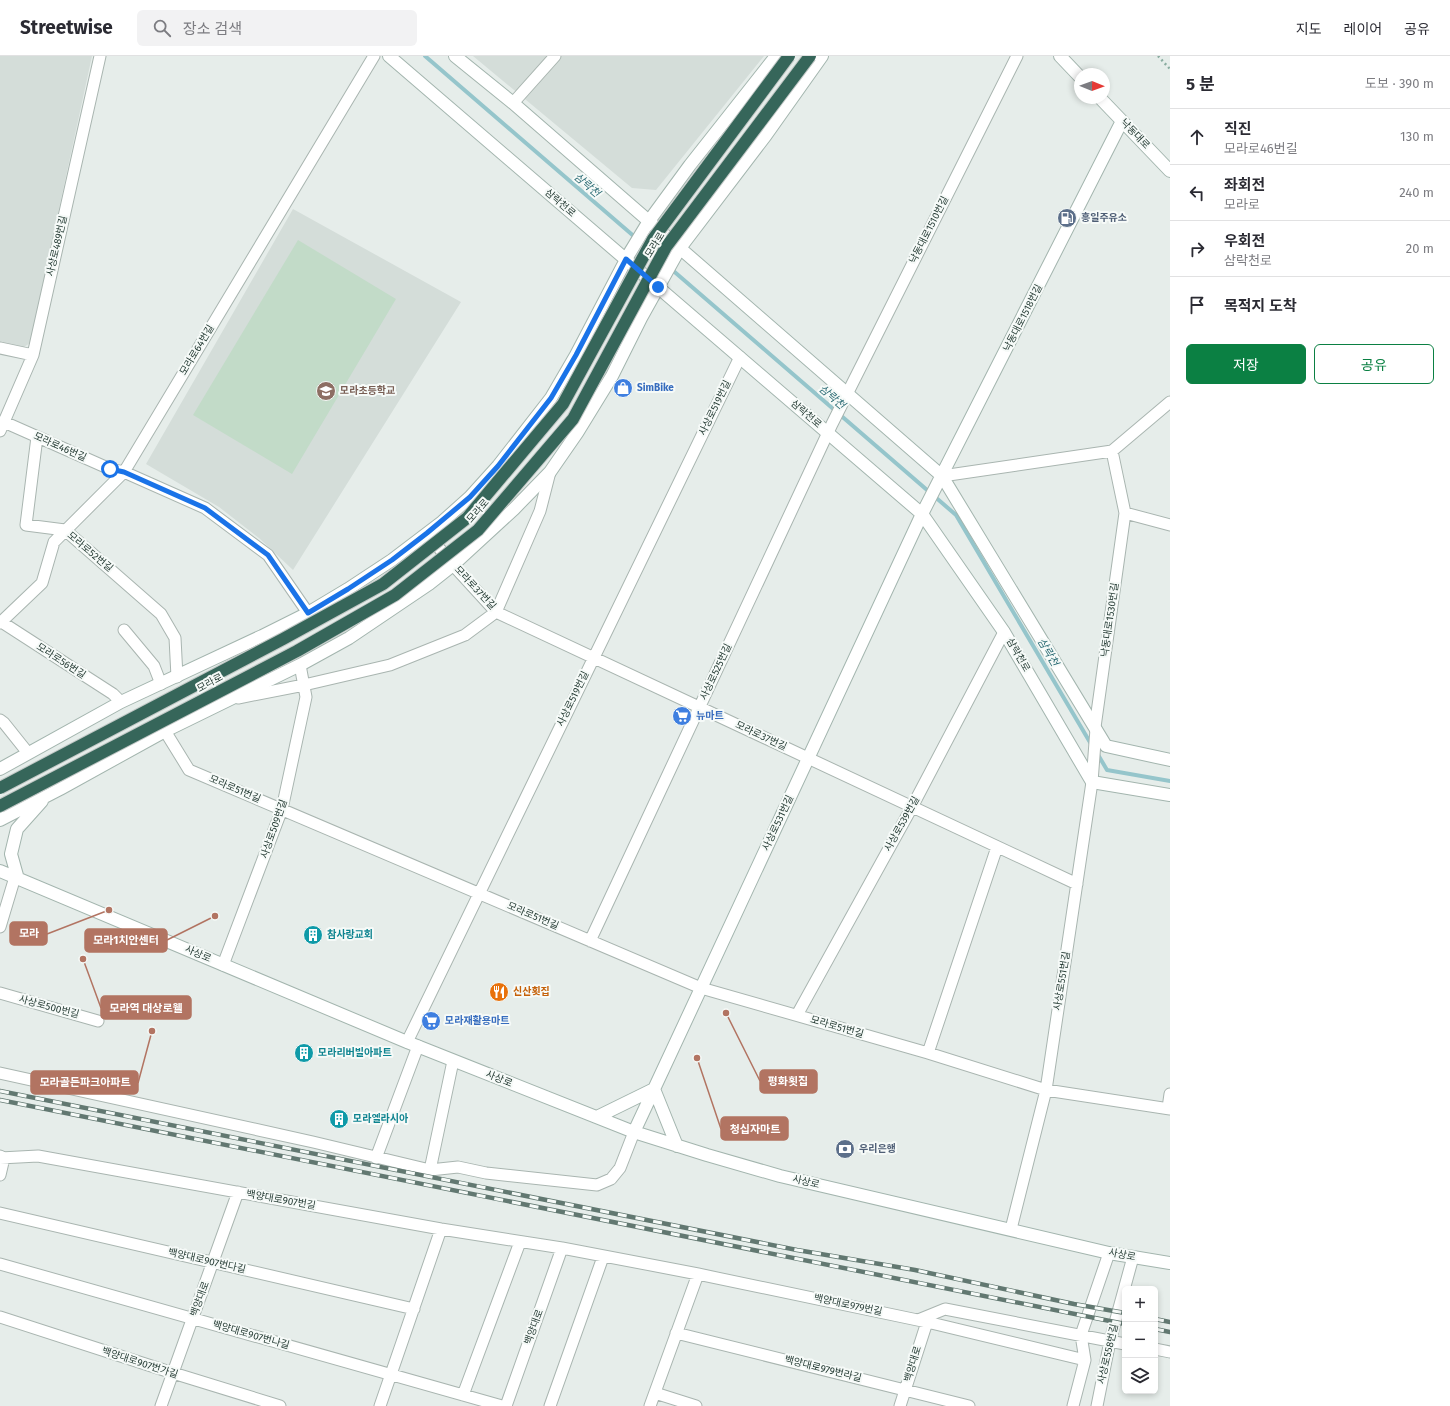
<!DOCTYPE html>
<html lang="ko">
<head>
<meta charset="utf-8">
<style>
  :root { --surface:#fff; --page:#f2f2f3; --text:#2b2b33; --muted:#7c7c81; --line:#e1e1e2; --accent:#0b8043 }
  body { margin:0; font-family:"Fira Sans","Noto Sans KR",sans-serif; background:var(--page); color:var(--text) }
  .controls { position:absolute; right:12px; bottom:12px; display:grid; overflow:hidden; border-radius:6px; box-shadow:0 2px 6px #0003 }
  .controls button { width:36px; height:36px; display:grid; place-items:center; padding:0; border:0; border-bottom:1px solid var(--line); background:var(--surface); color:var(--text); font:20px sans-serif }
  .compass { position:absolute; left:1074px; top:12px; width:36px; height:36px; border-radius:50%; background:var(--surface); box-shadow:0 2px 6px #0003; rotate:91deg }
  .stop { position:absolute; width:12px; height:12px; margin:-9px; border:3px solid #1a73e8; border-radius:50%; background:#fff }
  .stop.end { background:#1a73e8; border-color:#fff; box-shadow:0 1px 4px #0008 }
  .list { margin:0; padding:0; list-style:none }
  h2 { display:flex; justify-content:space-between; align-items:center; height:52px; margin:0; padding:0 16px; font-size:17px }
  h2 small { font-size:13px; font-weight:400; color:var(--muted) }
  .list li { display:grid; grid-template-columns:26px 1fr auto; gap:12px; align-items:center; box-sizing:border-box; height:56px; padding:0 16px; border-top:1px solid var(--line) }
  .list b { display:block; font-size:15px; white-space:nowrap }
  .list p { margin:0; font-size:13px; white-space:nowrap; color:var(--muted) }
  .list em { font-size:13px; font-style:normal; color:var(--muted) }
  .actions { display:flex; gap:8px; padding:12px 16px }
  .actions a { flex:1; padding:9px 0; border:1px solid var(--accent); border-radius:6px; text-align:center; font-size:14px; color:var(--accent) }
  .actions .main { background:var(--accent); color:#fff }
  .icon { flex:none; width:22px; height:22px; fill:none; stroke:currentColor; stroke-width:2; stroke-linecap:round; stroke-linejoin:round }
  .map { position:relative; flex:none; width:1170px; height:1350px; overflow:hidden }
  header { display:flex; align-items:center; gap:24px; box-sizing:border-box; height:56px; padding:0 20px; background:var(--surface); border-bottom:1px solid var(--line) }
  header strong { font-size:19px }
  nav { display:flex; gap:22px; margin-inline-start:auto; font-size:14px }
  .search { width:280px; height:36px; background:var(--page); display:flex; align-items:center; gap:10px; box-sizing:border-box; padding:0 14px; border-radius:6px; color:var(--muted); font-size:15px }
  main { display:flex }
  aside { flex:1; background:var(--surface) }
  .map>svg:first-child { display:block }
  .built { fill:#d4ddd9 }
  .green { fill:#c2dbc8 }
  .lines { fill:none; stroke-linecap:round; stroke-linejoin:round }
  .stream { stroke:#95c5cb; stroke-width:4 }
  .street-casing { stroke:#a9b5b0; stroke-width:13 }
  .secondary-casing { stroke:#a3b5ae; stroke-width:14 }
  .path { stroke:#8aada1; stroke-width:2.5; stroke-dasharray:2 3; stroke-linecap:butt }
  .street { stroke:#fff; stroke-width:11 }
  .secondary { stroke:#fff; stroke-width:12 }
  .rail-casing { stroke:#627871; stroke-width:4.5 }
  .rail { stroke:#f6faf8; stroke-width:3; stroke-dasharray:9; stroke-linecap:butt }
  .highway-bridge-casing { stroke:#c3c9c7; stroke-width:14; stroke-linecap:butt }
  .highway-bridge { stroke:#36665a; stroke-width:12 }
  .route { stroke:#1a73e8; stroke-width:5 }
  .labels { text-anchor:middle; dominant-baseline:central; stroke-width:4; stroke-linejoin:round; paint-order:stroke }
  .street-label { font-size:10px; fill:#273d36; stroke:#f6faf8 }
  .service-label { font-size:10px; font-weight:bold; fill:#4e5e75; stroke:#f6faf8; text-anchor:start }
  .shop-label { font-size:10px; font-weight:bold; fill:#366cbe; stroke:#f6faf8; text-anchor:start }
  .education-label { font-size:10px; font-weight:bold; fill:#785e54; stroke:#f6faf8; text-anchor:start }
  .culture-label { font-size:10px; font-weight:bold; fill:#0d838f; stroke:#f6faf8; text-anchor:start }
  .food-label { font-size:10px; font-weight:bold; fill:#c56008; stroke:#f6faf8; text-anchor:start }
  .water-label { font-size:11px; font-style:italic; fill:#286972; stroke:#f6faf8 }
  .leader { fill:none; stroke:#b27462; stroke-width:1.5 }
  .callout-dot { fill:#b27462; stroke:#f6faf8; stroke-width:1.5 }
  .callout { fill:#b27462; stroke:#b27462; stroke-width:1.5 }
  .callout-label { font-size:11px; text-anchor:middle; font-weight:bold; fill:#fff }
</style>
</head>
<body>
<header>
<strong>Streetwise</strong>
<div class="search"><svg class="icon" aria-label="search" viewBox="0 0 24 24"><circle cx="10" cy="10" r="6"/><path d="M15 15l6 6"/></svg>장소 검색</div>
<nav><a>지도</a><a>레이어</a><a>공유</a></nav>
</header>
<main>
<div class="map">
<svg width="1170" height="1350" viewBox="0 0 1170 1350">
  <rect width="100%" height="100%" fill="#e6edea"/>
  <path class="built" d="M0,0H92L30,287L15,297L0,293Z
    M473,0H764L656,134L632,132Z
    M293,153L461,246L293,514L259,482L219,451L146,408Z"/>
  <path class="green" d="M298,184L396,243L292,418L193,359Z"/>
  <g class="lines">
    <path class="stream" d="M425,0L658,201
      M670,212L956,459L1091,688
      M1097,697L1107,714L1170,725"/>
    <defs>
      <path id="street" d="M513,47L555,0
        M0,292L33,299
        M0,366H4L110,413L124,416L205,452L268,499L308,557
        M0,375L33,299L100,0
        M37,381L26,469L65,474L161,558L175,582L177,621
        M942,420L1112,395L1170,346
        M1125,457L1170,469
        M430,481L453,509L496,556L1077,828
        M0,565L113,638L121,646
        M0,567L42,527L54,486L124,416L374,0
        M124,574L154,610L161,628
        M238,642L304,629L390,609L465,579L496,556L540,455L550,416
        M0,664L4,667L28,697
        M1095,671L1125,457L1112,395
        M165,675L189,714L701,932L928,997L1046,1034L1170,1053
        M0,871L15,821
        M590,885L832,368L1017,0
        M223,909L282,753L306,641L300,609
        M0,937L98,965
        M797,959L912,751L1004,576
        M407,986L740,301
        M928,997L997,791
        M0,1017L313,1086L430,1114L458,1111L486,1117L597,1129L611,1123L620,1112L634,1076
        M1168,1052L1170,1038
        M0,1100L4,1102L0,1119
        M0,1102L38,1100L441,1173L562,1192L698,1218L927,1266L1085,1304
        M376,1102L418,990
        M430,1114L453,1005
        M0,1157L414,1253
        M1011,1173L1046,1034L1092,726L1096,673
        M0,1208L502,1350
        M0,1261L173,1317L280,1350
        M918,1264L945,1253L1125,1288
        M676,1277L969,1350
        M1155,1293L1170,1296
        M655,1337L696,1350
        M463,1339L520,1186
        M161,1350L238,1136
        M380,1350L441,1173
        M506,1350L562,1192
        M550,1350L603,1201
        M650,1350L698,1218
        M900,1350L927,1266
        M1073,1350L1085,1304L1081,1279L1109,1197
        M1097,1350L1110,1285L1133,1201"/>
      <path id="secondary" d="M389,0L922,458L1004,576L1092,726L1170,739
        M455,0L513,47L942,420L1106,690L1170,704
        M1060,0L1080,21
        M1100,42L1170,115
        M0,713L121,646L262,580L308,557L348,533L392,504L442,466L470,441L498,410L551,342L576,299L629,198L649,165L690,109L776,0
        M0,764L60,733L165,675L300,609L349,582L429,528L453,509L514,453L550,416L577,377L612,320L641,262L680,192L766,79L822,0
        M0,815L407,986L634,1076L707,1099L780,1120L1109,1197L1170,1207
        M18,823L11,798L17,773L42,745
        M597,1061L654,1033L677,1090
        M634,1076L922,458L1122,65"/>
    </defs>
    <use href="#street" class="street-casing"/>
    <use href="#secondary" class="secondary-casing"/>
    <path class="path" d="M1158,0L1170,13"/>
    <use href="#street" class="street"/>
    <use href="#secondary" class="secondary"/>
    <defs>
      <path id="rail" d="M0,1035L797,1194L915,1214L1074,1248L1125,1257
        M0,1044L1125,1268
        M1155,1263L1170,1266
        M1155,1273L1170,1276"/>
    </defs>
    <use href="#rail" class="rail-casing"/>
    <use href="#rail" class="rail"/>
    <defs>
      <path id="highway-bridge" d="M0,732L283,583L383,528L467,462L563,348L653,183L789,0
        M0,750L297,595L395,539L478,474L573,363L666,191L810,0"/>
    </defs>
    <use href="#highway-bridge" class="highway-bridge-casing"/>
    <use href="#highway-bridge" class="highway-bridge"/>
  </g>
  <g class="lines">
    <path class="route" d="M110,413L124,416L205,452L268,499L308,557L348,533L392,504L427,477L470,441L498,410L551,342L576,299L626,203L658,231"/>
  </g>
  <defs>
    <symbol id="fuel-disc" viewBox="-11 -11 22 22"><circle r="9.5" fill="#5c6f8a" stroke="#f6faf8"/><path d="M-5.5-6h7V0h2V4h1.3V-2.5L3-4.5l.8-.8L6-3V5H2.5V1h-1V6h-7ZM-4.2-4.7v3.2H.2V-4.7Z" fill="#fff"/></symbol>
    <symbol id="shop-disc" viewBox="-11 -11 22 22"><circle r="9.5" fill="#3f7fe0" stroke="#f6faf8"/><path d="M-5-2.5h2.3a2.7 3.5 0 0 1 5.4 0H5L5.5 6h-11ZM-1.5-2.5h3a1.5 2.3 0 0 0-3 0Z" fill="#fff"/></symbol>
    <symbol id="school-disc" viewBox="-11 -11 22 22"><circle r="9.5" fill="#8d6e63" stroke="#f6faf8"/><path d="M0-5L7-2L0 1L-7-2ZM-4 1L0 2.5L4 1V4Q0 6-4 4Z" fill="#fff"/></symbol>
    <symbol id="supermarket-disc" viewBox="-11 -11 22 22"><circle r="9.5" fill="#3f7fe0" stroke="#f6faf8"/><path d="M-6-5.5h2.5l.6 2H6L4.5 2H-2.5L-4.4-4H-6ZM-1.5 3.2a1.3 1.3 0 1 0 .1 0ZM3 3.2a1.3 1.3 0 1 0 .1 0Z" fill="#fff"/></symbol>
    <symbol id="building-disc" viewBox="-11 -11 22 22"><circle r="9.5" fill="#0f9aa8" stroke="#f6faf8"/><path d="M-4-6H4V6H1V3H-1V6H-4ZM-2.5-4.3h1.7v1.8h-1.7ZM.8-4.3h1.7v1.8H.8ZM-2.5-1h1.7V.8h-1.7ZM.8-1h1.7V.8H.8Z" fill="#fff"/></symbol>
    <symbol id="restaurant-disc" viewBox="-11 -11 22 22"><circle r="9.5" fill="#e8710a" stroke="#f6faf8"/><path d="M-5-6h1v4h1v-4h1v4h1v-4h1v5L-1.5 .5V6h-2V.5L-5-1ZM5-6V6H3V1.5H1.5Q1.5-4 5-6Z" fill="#fff"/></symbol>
    <symbol id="bank-disc" viewBox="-11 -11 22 22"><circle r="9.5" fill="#5c6f8a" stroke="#f6faf8"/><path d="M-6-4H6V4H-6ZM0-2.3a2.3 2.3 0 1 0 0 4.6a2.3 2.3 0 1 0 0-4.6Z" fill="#fff"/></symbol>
  </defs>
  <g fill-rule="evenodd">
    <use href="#fuel-disc" x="1056" y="151" width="22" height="22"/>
    <use href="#shop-disc" x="612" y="321" width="22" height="22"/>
    <use href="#school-disc" x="315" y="324" width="22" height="22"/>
    <use href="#supermarket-disc" x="671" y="649" width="22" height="22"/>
    <use href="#building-disc" x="302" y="868" width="22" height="22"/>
    <use href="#restaurant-disc" x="488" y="925" width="22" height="22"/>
    <use href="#supermarket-disc" x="420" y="954" width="22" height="22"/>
    <use href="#building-disc" x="293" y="986" width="22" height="22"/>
    <use href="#building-disc" x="328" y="1052" width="22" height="22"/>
    <use href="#bank-disc" x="834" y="1082" width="22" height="22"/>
  </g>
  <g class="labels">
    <g class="street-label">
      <text transform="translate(1135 78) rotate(46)">낙동대로</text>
      <text transform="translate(560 147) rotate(41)">삼락천로</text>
      <text transform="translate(929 174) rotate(-63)">낙동대로1510번길</text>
      <text transform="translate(655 189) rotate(-58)">모라로</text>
      <text transform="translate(57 190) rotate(-77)">사상로489번길</text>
      <text transform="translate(1023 262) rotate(-63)">낙동대로1518번길</text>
      <text transform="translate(197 294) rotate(-59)">모라로64번길</text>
      <text transform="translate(715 352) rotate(-64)">사상로519번길</text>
      <text transform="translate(806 358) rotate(41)">삼락천로</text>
      <text transform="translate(60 391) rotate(24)">모라로46번길</text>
      <text transform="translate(478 455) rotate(-48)">모라로</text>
      <text transform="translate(90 496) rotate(40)">모라로52번길</text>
      <text transform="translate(475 532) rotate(47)">모라로37번길</text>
      <text transform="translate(1110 564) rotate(-82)">낙동대로1530번길</text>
      <text transform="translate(1018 599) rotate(60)">삼락천로</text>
      <text transform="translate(61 605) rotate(33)">모라로56번길</text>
      <text transform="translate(716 616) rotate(-65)">사상로525번길</text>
      <text transform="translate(210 627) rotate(-28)">모라로</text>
      <text transform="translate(573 643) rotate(-64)">사상로519번길</text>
      <text transform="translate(761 680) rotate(25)">모라로37번길</text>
      <text transform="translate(235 733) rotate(23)">모라로51번길</text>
      <text transform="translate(778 767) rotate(-65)">사상로531번길</text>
      <text transform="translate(902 768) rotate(-61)">사상로539번길</text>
      <text transform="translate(274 773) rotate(-71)">사상로509번길</text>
      <text transform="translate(533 860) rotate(23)">모라로51번길</text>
      <text transform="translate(198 898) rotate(23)">사상로</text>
      <text transform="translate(1062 925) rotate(-81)">사상로551번길</text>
      <text transform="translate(49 951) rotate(15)">사상로500번길</text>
      <text transform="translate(837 971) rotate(16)">모라로51번길</text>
      <text transform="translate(499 1023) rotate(22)">사상로</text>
      <text transform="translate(806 1126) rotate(13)">사상로</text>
      <text transform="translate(281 1144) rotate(10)">백양대로907번길</text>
      <text transform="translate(1122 1199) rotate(11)">사상로</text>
      <text transform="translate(207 1205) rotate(13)">백양대로907번다길</text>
      <text transform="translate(200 1243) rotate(-70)">백양대로</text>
      <text transform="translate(848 1249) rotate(12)">백양대로979번길</text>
      <text transform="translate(534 1271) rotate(-70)">백양대로</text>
      <text transform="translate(251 1279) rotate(16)">백양대로907번나길</text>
      <text transform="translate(1108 1298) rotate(-77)">사상로558번길</text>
      <text transform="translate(140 1307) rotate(18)">백양대로907번가길</text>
      <text transform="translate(913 1308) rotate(-73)">백양대로</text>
      <text transform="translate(823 1313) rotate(14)">백양대로979번라길</text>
    </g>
    <g class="service-label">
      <text x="1081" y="162">흥일주유소</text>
      <text x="859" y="1093">우리은행</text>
    </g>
    <g class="shop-label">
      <text x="637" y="332">SimBike</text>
      <text x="696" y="660">뉴마트</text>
      <text x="445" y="965">모라재활용마트</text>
    </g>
    <g class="education-label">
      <text x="340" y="335">모라초등학교</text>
    </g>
    <g class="culture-label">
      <text x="327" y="879">참사랑교회</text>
      <text x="318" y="997">모라리버빌아파트</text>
      <text x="353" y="1063">모라엘라시아</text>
    </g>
    <g class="food-label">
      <text x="513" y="936">신산횟집</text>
    </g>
    <g class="water-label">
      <text transform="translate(587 129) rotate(41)">삼락천</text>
      <text transform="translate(832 341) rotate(41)">삼락천</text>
      <text transform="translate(1048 596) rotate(59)">삼락천</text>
    </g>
  </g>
  <path class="leader" d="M109 854L47 878M215 860L167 884M83 903L101 952M726 957L760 1025M152 975L138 1027M697 1002L721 1073"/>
  <g class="callout-dot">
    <circle cx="109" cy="854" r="4"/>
    <circle cx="215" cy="860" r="4"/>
    <circle cx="83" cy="903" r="4"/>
    <circle cx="726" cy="957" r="4"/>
    <circle cx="152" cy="975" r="4"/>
    <circle cx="697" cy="1002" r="4"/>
  </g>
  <g class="callout">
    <rect x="10" y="866" width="37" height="23" rx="4"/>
    <rect x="85" y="873" width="82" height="23" rx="4"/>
    <rect x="101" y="940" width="90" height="23" rx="4"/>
    <rect x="760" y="1014" width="57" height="23" rx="4"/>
    <rect x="31" y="1015" width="107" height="23" rx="4"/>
    <rect x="721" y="1061" width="67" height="23" rx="4"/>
  </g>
  <g class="callout-label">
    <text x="29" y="881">모라</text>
    <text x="126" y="888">모라1치안센터</text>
    <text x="146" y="956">모라역 대상로웰</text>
    <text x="788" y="1029">평화횟집</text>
    <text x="85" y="1030">모라골든파크아파트</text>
    <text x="755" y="1077">청십자마트</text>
  </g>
</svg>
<div class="controls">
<button>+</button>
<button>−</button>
<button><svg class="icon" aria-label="layers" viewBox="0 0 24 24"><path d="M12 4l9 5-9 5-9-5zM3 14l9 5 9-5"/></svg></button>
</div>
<svg class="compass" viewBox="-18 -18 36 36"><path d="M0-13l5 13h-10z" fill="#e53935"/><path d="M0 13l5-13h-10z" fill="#7c7c81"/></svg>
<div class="stop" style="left:110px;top:413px"></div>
<div class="stop end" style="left:658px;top:231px"></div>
</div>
<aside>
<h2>5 분<small>도보 · 390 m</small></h2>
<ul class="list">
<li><svg class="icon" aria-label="ahead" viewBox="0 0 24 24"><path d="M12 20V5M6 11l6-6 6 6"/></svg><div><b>직진</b><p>모라로46번길</p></div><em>130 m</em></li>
<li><svg class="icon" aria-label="left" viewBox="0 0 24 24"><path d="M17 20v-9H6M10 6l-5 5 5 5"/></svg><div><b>좌회전</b><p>모라로</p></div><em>240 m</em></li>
<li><svg class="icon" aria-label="right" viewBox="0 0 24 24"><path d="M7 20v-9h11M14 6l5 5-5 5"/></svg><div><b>우회전</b><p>삼락천로</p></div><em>20 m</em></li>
<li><svg class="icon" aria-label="arrive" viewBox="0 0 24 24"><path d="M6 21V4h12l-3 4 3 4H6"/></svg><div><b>목적지 도착</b></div></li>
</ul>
<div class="actions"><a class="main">저장</a><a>공유</a></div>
</aside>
</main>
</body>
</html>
